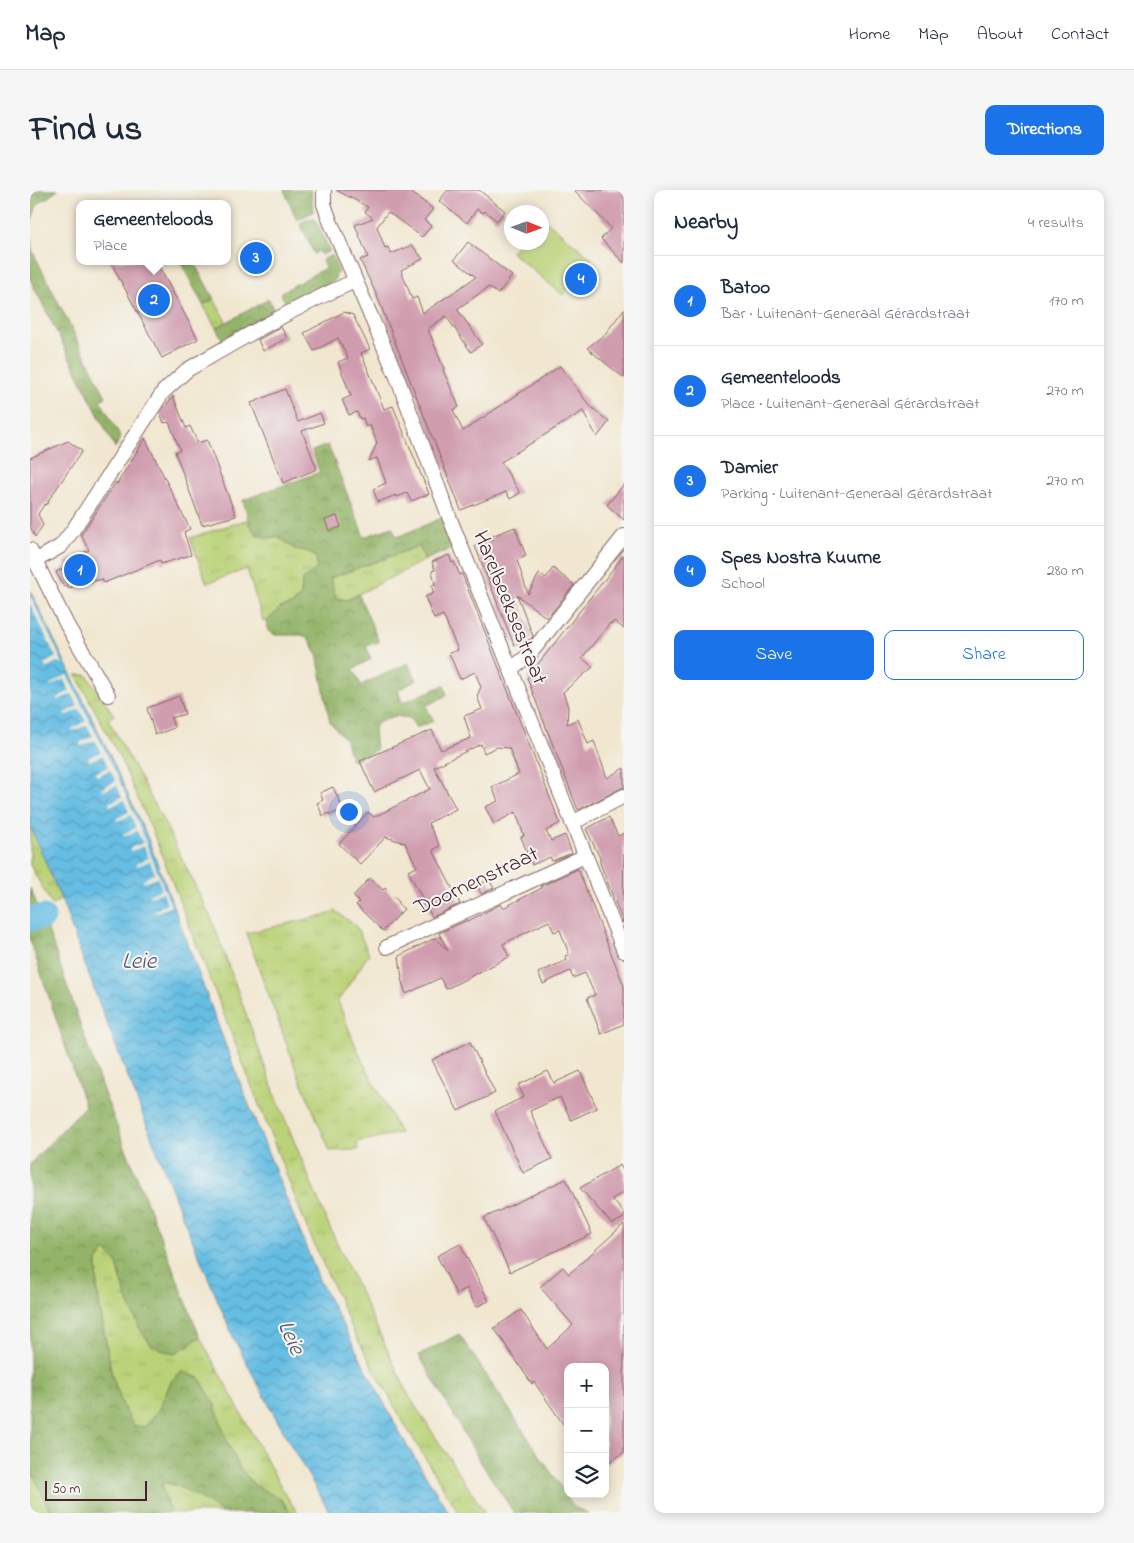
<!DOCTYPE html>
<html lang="en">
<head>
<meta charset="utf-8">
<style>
  :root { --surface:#fff; --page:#f6f6f7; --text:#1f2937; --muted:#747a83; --line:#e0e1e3; --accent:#1a73e8 }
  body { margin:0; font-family:"Indie Flower",sans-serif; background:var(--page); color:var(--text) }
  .controls { position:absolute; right:15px; bottom:15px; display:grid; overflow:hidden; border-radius:10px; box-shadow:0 2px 12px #0003 }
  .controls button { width:45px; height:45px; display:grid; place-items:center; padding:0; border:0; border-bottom:1px solid var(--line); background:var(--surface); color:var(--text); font:25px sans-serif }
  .compass { position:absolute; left:474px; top:15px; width:45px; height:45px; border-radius:50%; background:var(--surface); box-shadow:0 2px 12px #0003; rotate:91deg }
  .scale { position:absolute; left:15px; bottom:12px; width:102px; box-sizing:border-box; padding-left:5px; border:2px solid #4a1f2b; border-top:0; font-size:14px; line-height:18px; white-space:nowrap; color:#4a1f2b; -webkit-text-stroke:4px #f6f6f2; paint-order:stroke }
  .you { position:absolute; left:318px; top:621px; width:18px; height:18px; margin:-12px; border:4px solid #fff; border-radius:50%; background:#1a73e8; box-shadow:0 0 0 8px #1a73e833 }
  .badge { display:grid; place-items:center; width:32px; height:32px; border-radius:50%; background:var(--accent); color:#fff; font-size:16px; font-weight:700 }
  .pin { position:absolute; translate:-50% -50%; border:2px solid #fff; box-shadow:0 1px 5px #0006 }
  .popup { position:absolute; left:46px; top:10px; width:155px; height:65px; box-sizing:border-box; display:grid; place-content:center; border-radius:10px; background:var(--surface); filter:drop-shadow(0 1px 4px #0005); font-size:16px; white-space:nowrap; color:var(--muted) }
  .popup b { font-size:19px; color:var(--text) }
  .popup::after { content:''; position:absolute; left:50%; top:100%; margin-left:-10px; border:10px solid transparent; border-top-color:var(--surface) }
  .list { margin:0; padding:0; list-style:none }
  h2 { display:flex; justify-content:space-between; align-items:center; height:65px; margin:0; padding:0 20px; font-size:21px }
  h2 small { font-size:16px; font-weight:400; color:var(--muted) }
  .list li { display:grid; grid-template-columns:32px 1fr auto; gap:15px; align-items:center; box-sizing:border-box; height:90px; padding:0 20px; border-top:1px solid var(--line) }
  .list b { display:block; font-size:19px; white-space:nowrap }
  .list p { margin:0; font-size:16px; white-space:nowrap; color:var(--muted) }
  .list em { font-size:16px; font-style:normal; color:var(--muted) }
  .actions { display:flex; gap:10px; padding:15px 20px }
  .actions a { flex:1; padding:11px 0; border:1px solid var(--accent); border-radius:10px; text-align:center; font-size:18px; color:var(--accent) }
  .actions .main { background:var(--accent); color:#fff }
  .icon { flex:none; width:28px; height:28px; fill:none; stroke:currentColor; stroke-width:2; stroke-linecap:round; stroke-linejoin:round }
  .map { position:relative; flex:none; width:594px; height:1323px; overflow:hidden; border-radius:10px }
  header { display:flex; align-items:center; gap:30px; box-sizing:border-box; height:70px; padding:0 25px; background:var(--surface); border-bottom:1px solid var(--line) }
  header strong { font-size:24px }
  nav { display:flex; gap:28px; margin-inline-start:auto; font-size:18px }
  .intro { display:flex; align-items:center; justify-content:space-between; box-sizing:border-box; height:120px; padding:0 30px }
  h1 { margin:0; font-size:35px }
  .button { padding:12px 22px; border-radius:10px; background:var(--accent); color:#fff; font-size:18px; font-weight:700 }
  main { display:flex; gap:30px; padding:0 30px }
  aside { flex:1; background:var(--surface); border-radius:10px; box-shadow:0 2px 12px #0003 }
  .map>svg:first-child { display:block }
  .grass { fill:url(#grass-tufts); stroke:#827851 }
  .forest { fill:url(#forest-crowns); stroke:#6e6a4a }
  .park { fill:#bad277; stroke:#827851 }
  .water { fill:url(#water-waves); stroke:#586e87 }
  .pier { fill:#f1e7d0 }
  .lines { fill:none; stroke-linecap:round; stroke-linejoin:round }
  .river { stroke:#65bde3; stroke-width:25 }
  .building { fill:#d09daf }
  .minor-casing { stroke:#846565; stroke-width:16 }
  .minor { stroke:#fff; stroke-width:14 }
  .labels { text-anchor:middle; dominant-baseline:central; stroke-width:4; stroke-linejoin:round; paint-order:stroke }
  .street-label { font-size:22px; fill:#4a1f2b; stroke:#f6f6f2 }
  .water-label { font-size:24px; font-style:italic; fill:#53566b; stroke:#f6f6f2 }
</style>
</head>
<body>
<header>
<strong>Map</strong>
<nav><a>Home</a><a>Map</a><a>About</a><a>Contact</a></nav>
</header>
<div class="intro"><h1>Find us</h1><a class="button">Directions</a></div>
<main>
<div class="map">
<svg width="594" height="1323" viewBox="0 0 594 1323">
  <defs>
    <pattern id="grass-tufts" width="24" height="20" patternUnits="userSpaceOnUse" patternTransform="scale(1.25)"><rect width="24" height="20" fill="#bad277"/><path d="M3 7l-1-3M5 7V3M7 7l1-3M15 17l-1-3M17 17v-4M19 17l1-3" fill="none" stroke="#a1b467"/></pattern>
    <pattern id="forest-crowns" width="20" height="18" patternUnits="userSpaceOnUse" patternTransform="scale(1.25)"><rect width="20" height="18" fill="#93b468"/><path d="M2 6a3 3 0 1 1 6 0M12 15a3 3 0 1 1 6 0" fill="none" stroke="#7a9256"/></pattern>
    <pattern id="water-waves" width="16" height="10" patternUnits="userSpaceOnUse" patternTransform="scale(1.25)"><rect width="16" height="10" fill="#65bde3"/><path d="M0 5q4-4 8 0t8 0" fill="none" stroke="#5599b8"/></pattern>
  </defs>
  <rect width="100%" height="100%" fill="#f6f6f2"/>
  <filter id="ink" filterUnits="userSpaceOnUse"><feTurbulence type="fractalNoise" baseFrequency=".02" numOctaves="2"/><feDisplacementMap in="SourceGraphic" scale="10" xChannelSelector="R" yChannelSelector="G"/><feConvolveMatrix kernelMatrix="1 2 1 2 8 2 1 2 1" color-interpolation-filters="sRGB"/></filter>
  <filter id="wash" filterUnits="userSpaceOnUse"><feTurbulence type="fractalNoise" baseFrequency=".0096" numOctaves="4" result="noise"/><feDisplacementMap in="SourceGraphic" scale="20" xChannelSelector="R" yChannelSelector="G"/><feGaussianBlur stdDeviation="1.12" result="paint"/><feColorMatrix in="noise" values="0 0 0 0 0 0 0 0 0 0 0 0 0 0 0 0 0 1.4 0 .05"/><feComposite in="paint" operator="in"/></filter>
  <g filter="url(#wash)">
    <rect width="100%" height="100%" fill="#f1e7d0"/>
    <path class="grass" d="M184,109L196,132L186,138L173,115Z
      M219,329V335L237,349L248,346L265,359L277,361L286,367L288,378L272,391L271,405L263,414L250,418L237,431H233L217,379L177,393L160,348Z
      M389,356L395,370L317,410L306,408L300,388Z
      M46,485H57L84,525L78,529L134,632L182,730L246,907L298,1034L380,1208L455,1323H429L376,1237L324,1143L277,1038L124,645L88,564Z
      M0,635L31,709L22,715L0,675Z
      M304,720L326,736L339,764L308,811L328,862L370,943L327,952L328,960L300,961L265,877L216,743L300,724Z
      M75,1060L86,1071L97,1109L144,1164L170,1147L252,1299L268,1323H260L252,1310L224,1295L210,1278L198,1254L142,1190L128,1220L115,1237L104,1236L95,1221L82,1186L67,1102V1071Z
      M0,1277L20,1321L17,1323H0Z
      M131,1293C153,1292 175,1311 193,1323H140Z"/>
    <path class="forest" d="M8,0H28L7,15L0,36V6Z
      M254,0H281L283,22L267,30Z
      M282,28L285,29L300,61L291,65L289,61L284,64L270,33Z
      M0,41L2,60L76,207L70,210L91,247L85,258L0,89Z
      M302,65L308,80L304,91L257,115L250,103L295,78L292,70Z
      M150,71H163L184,109L173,115Z
      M239,109L243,119L240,122L192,149L186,138Z
      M298,255L334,347L362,337L367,347L412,328L423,358L395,370L389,356L300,388L306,408L317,410L329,405L349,452L336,455L341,469L323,479L331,495L378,473L387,490L368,500L372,513L414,495L417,505L396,516L404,531L386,538L380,528L364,526L346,534L344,539L346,560L321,571L316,550L300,532L287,464L279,449L272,445H245L238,440L237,431L250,418L263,414L271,405L272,391L287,378L286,367L277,361L265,359L248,346C218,352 220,332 213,310L290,282L282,261Z
      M0,698L19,743L72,898L170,1147L144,1164L121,1155L109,1137L97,1109L86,1071L75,1060L67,1071V1102L82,1186L95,1221L104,1236L115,1237L128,1220L142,1190L151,1182L169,1187L185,1215L198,1254L210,1278L224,1295L252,1310L260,1323H193L167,1306L142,1293L131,1294L140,1323H17L20,1320L0,1277V974L55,916L0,750Z
      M429,1144L544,1317L558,1323H484L448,1268L389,1165Z"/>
    <path class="park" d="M512,27L562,69L533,105L481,62L489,53L512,52Z"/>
    <path class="water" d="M0,400L78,561L118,649L205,880L290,1092L372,1247L419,1323H300L255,1245L204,1149L153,1028L66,805L31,709L0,635Z"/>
    <path class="pier" d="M0,406L3,412L33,473L26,472L16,478L14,474L26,467L0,414Z
      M37,485L82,575L103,621L141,716L125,723L124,721L137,714L133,702L120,707L119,705L132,699L127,687L114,692L113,690L125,683L120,671L107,676L106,674L119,668L114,656L101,661L100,658L113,653L107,641L94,646L93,644L106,638L101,625L87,631L86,629L99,622L94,610L80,616L79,613L92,607L87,595L73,601L72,598L86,591L80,580L67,586L65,583L78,577L73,565L59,571L58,568L71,562L65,550L51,556L50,553L63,546L57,535L43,541L42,539L56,531L49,519L36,525L34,523L48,516L42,504L28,510L27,508L40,501L34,489L21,495L20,494Z"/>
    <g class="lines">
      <path class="river" d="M0,729L13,727"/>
    </g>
    <g id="blocks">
      <path class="building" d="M306,0H378L403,19L394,30L401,36L392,47L358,22L347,37L355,58L358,57L361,64L382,55L393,69L371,80L382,109L387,107L393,123L446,87L424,70L438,52L482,86L468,104L459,97L427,119L452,154L441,162L416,126L398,139L414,179L413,180L429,217L423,220L433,241L530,176L559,215L579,232L567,247L553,221L471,272L490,303L480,309L476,302L431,320L347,106L330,70L338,67L325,35L343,28L335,22L338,17Z
        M418,0H449L475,21L467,31L455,21L453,23L447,19L437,33L409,11Z
        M544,0H594V73L571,49L581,38Z
        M80,71H126L168,149L132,168Z
        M594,119V188L557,158L575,144Z
        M314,122L323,125L340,159L331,163L342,189L354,219L363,216L399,304L381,311L377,303L367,307L366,305L348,312L343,299L356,293L347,268L339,271L347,253L340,235L336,237L333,228L330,229L327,222L319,225L312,210L321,206L308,172L318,168L308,148L284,161L274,143Z
        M251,137L257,148L233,161L228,150Z
        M255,199L268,232L290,223L294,233L272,241L287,279L253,293L221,213Z
        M143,206L156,238L160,236L168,253L177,250L206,326L172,335L145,262L150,260L139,232L134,233L130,223Z
        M115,248L160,339L154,342L161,365L131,374L130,370L74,393L72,389L38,398L37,395L34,397L26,382L37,377L35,372L59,360L51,345L86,292L87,294Z
        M38,251L52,261L18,311L19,313L14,315L8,324L13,335L5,347L0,336V268Z
        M594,294V330L577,315Z
        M307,326L311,337L299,341L295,330Z
        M485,337L496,366L487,370L498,404L509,384L516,388L523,378L544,395L517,428L487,405L503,446L501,449L484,455L445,356L463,349L462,346Z
        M419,365L422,373L424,372L430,385L432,384L530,633L516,641L521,651L535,645L542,663L522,671L520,667L502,675L491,647L494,646L486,622L464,634L455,617L468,611L462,597L489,584L479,558L467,557L454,563L451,554L404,577L426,619L398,633L410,656L403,660L430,714L402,727L378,681L387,677L375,653L356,647L330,674L309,654L338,622L344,627L400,599L390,580L344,602L330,571L402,540L411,560L441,548L434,526L452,519L447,506L451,497L445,482L430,489L419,463L428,460L413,425L404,429L395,407L404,403L401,396L405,394L402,381L405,380L402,372Z
        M594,365V439L584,431L582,434L580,433L552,468L563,477L533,502L538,517L537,534L548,529L558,554L564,551L577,588L594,578V597L548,620L497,488Z
        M149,506L155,524L141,528L144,538L125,545L117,518Z
        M303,597L313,619L300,625L299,623L293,626L287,613L293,610L290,603Z
        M579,627L588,646L594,643L593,733L570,673V668L556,639Z
        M548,679L594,796V834L571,844L557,808L565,805L555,783L543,788L540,781L513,794L508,783L537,770L535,766L539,764L530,740L524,742L519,731L473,754L479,767L416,799L410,788L376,804L371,789H372L369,766L405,748L418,761L409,743L438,730V731L471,714L473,718L512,698L511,696Z
        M340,688L353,700L355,698L369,712L367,713L374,719L353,741L326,715L329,712L323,706Z
        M459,690L464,698L451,704L447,695Z
        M440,852L465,903L428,921L402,870Z
        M518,881L524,893L550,881L567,918L541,930L530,907L500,921L522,969L493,983L465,921L494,907L488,895Z
        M590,975L594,982V1002L582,1009L594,1023V1028L582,1034L550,998Z
        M536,989L562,1044L480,1082L454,1028Z
        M594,1034V1262L575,1275V1177H538V1241L504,1192L502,1194L464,1138L491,1120L517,1159L543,1135L510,1097L533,1077L539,1084Z
        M430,1054L459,1111L446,1117L437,1098L426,1104L407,1066Z"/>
    </g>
  </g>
  <g filter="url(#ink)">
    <use href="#blocks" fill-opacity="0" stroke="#846565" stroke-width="1"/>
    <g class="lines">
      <defs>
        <path id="minor" d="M294,0V14L300,31L367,187L420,329L594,761
          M0,360L37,435L78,505
          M5,371L31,356L43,340L133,202L157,180C212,148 267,116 325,91
          M481,479L499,465L594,346
          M542,633L594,606
          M357,757L555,666"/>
      </defs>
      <use href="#minor" class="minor-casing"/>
      <use href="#minor" class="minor"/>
    </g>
  </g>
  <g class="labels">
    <g class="street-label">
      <text transform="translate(479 418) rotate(68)">Harelbeeksestraat</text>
      <text transform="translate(447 692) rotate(-25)">Doornenstraat</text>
    </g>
    <g class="water-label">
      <text x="109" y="772">Leie</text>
      <text transform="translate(260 1148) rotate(66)">Leie</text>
    </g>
  </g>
</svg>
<div class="controls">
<button>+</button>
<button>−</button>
<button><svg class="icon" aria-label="layers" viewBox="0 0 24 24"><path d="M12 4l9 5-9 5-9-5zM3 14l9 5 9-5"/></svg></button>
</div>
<svg class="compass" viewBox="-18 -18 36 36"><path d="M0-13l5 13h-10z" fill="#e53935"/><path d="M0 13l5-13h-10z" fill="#747a83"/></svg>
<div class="scale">50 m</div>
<div class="you"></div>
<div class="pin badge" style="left:50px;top:380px">1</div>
<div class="pin badge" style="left:124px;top:110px">2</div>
<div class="popup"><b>Gemeenteloods</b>Place</div>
<div class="pin badge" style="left:226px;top:68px">3</div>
<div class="pin badge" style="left:551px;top:89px">4</div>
</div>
<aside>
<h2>Nearby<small>4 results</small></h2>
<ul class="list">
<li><span class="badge">1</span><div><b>Batoo</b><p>Bar · Luitenant-Generaal Gérardstraat</p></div><em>170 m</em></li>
<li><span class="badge">2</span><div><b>Gemeenteloods</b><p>Place · Luitenant-Generaal Gérardstraat</p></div><em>270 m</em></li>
<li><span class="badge">3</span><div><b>Damier</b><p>Parking · Luitenant-Generaal Gérardstraat</p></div><em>270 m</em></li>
<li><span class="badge">4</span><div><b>Spes Nostra Kuurne</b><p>School</p></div><em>280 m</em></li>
</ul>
<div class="actions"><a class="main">Save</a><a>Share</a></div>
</aside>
</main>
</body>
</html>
